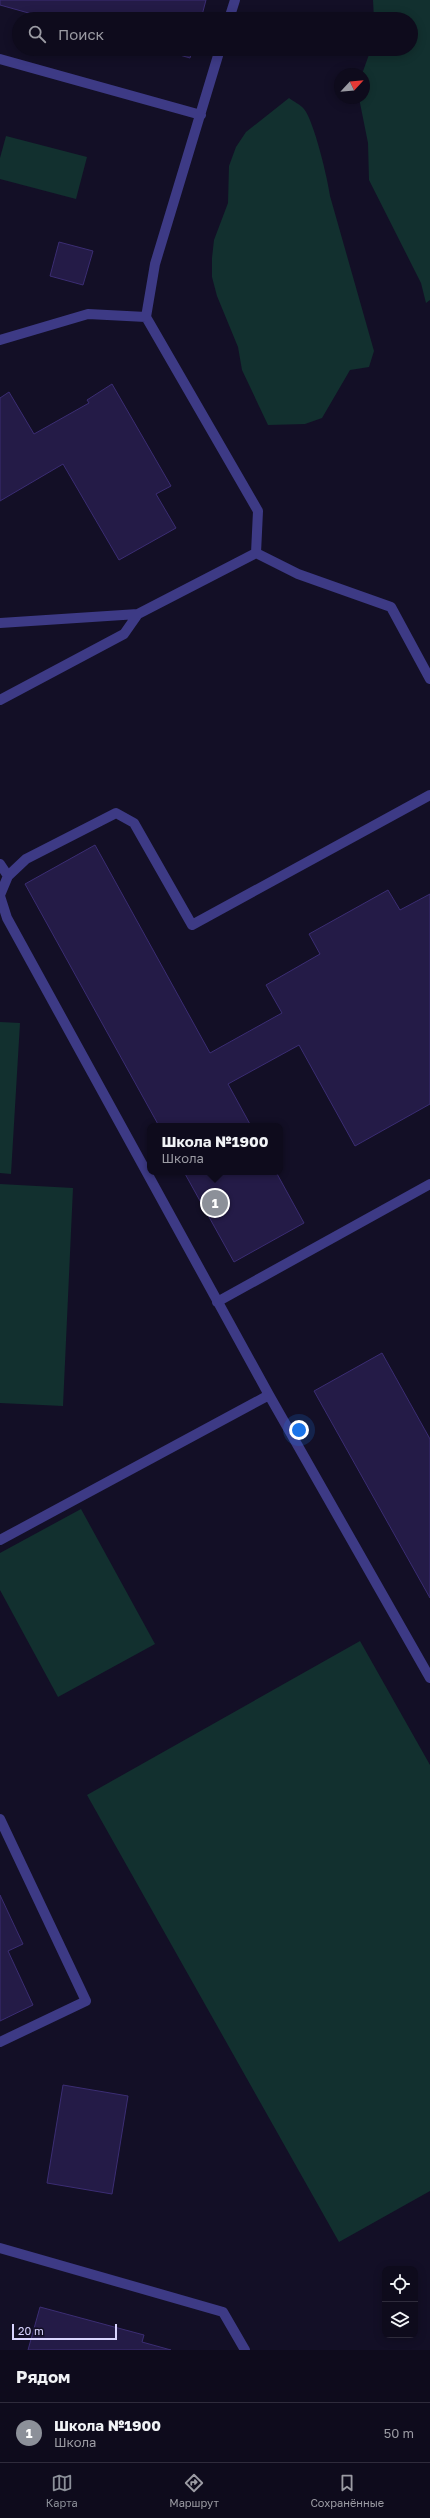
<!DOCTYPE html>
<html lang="ru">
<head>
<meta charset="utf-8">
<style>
  :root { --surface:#0e0b1c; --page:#1c1929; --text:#f1f3f6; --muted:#9b9ba3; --line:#2e2b3b; --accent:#8c9099 }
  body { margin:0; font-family:"Golos Text",sans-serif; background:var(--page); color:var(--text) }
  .controls { position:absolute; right:12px; bottom:12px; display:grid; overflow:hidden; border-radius:8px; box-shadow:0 2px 10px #0003 }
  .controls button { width:36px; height:36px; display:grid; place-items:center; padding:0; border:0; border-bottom:1px solid var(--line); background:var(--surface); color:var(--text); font:20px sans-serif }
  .compass { position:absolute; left:334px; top:68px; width:36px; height:36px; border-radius:50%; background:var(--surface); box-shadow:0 2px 10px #0003; rotate:64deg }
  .scale { position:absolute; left:12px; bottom:10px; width:105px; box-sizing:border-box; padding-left:4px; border:2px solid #d9d4ff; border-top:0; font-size:11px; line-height:14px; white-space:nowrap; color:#d9d4ff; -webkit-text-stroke:3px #130f26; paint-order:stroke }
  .you { position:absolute; left:299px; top:1430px; width:14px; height:14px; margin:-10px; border:3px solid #fff; border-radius:50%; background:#1a73e8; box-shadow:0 0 0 6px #1a73e833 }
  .badge { display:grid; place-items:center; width:26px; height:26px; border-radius:50%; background:var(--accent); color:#fff; font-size:13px; font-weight:700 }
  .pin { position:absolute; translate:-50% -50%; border:2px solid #fff; box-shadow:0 1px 4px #0006 }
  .popup { position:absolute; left:147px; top:1123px; width:136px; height:52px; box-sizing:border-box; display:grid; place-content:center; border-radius:8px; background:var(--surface); filter:drop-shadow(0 1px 3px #0005); font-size:13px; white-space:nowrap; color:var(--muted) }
  .popup b { font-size:15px; color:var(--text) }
  .popup::after { content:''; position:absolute; left:50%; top:100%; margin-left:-8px; border:8px solid transparent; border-top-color:var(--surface) }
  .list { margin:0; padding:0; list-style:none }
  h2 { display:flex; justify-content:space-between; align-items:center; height:52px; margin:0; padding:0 16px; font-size:17px }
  h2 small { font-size:13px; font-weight:400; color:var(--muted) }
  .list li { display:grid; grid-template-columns:26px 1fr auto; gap:12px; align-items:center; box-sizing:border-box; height:60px; padding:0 16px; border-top:1px solid var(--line) }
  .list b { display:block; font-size:15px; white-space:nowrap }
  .list p { margin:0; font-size:13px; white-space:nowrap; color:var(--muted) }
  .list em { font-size:13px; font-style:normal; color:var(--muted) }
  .icon { flex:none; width:22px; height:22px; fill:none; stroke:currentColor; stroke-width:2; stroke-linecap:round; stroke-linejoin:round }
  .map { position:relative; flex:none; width:430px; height:2350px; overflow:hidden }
  .search { position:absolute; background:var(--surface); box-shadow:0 2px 10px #0003; left:12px; right:12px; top:12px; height:44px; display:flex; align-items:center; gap:10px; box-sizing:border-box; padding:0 14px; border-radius:22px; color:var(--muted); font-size:15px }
  .sheet { height:112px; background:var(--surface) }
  nav { display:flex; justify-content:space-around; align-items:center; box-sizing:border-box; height:56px; border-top:1px solid var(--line); background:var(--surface); font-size:11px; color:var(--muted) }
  nav a { display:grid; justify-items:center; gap:2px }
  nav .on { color:var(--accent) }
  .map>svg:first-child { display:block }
  .green { fill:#12302f }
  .building { fill:#241b47; stroke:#3b2d73 }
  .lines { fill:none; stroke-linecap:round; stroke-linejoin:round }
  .lane { stroke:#3d3a85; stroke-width:10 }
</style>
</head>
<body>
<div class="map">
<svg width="430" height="2350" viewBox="0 0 430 2350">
  <rect width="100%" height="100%" fill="#130f26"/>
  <path class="green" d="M373,0H430V300L426,303L421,283L369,180L368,143L359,98H364L362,74L371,49H411V19H374Z
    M289,98C293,101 301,105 304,109C314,121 328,180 330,196L374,351L369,367L350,370L322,418L305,424L268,425L242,370L238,347L217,296L212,277V258L214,240L228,203L229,166L236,147L246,132Z
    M6,136L87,157L76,199L0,179V158Z
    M0,1022L20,1023L11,1174L0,1173Z
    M0,1184L73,1188L63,1406L0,1403Z
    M81,1509L155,1644L58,1697L0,1590V1553Z
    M360,1641L430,1765V2191L339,2242L87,1795Z"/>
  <path class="building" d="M0,0H206L201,19H50L0,5Z
    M159,49H193L190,58Z
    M59,242L93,251L83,285L50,276Z
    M112,384L171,486L156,494L176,528L119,560L63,464L0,501V398L9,392L34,434L89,403L87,400Z
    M95,845L210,1053L282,1013L266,985L320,954L309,934L388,890L400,910L430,894V1104L355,1146L299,1045L228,1084L251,1126H159L25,884Z
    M184,1172H276L304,1223L234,1262Z
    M382,1353L430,1439V1598L314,1391Z
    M0,1895L23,1944L8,1951L33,2005L0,2021Z
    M63,2085L128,2096L112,2194L47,2183Z
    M40,2307L144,2335L142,2342L171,2350H28Z"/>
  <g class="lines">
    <path class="lane" d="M229,19L235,0
      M0,59L201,115
      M146,317L155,264L220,49
      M0,340L88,314L146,317L258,511L256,553L138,614L0,623
      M256,553L298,574L391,607L430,679
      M0,700L124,634L138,614
      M0,864L8,876
      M0,895L8,876L26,859L116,813L134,823L192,925L430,795
      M0,896L7,918L269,1395L430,1678
      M217,1302L430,1184
      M0,1540L269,1395
      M0,1819L86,2001L0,2042
      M0,2248L223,2312L245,2350"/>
  </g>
</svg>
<div class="controls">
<button><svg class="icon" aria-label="locate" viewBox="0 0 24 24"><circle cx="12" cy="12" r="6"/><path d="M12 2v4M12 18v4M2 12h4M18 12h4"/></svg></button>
<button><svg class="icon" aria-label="layers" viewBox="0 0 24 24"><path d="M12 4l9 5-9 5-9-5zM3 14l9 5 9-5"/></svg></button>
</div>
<svg class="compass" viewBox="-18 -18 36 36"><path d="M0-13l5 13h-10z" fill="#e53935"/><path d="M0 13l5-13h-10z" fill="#9b9ba3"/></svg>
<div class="scale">20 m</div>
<div class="you"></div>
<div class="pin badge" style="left:215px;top:1203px">1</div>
<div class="popup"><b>Школа №1900</b>Школа</div>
<div class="search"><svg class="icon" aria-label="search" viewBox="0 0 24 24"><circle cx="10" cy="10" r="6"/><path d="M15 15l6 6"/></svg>Поиск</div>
</div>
<section class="sheet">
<h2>Рядом<small></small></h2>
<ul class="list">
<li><span class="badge">1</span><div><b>Школа №1900</b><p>Школа</p></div><em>50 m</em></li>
</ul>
</section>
<nav>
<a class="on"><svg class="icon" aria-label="map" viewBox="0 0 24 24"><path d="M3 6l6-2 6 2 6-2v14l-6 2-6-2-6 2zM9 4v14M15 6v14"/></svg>Карта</a>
<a><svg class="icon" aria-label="directions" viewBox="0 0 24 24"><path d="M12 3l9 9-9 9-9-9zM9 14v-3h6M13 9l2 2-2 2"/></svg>Маршрут</a>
<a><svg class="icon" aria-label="saved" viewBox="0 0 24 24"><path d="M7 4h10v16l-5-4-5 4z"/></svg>Сохранённые</a>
</nav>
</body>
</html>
